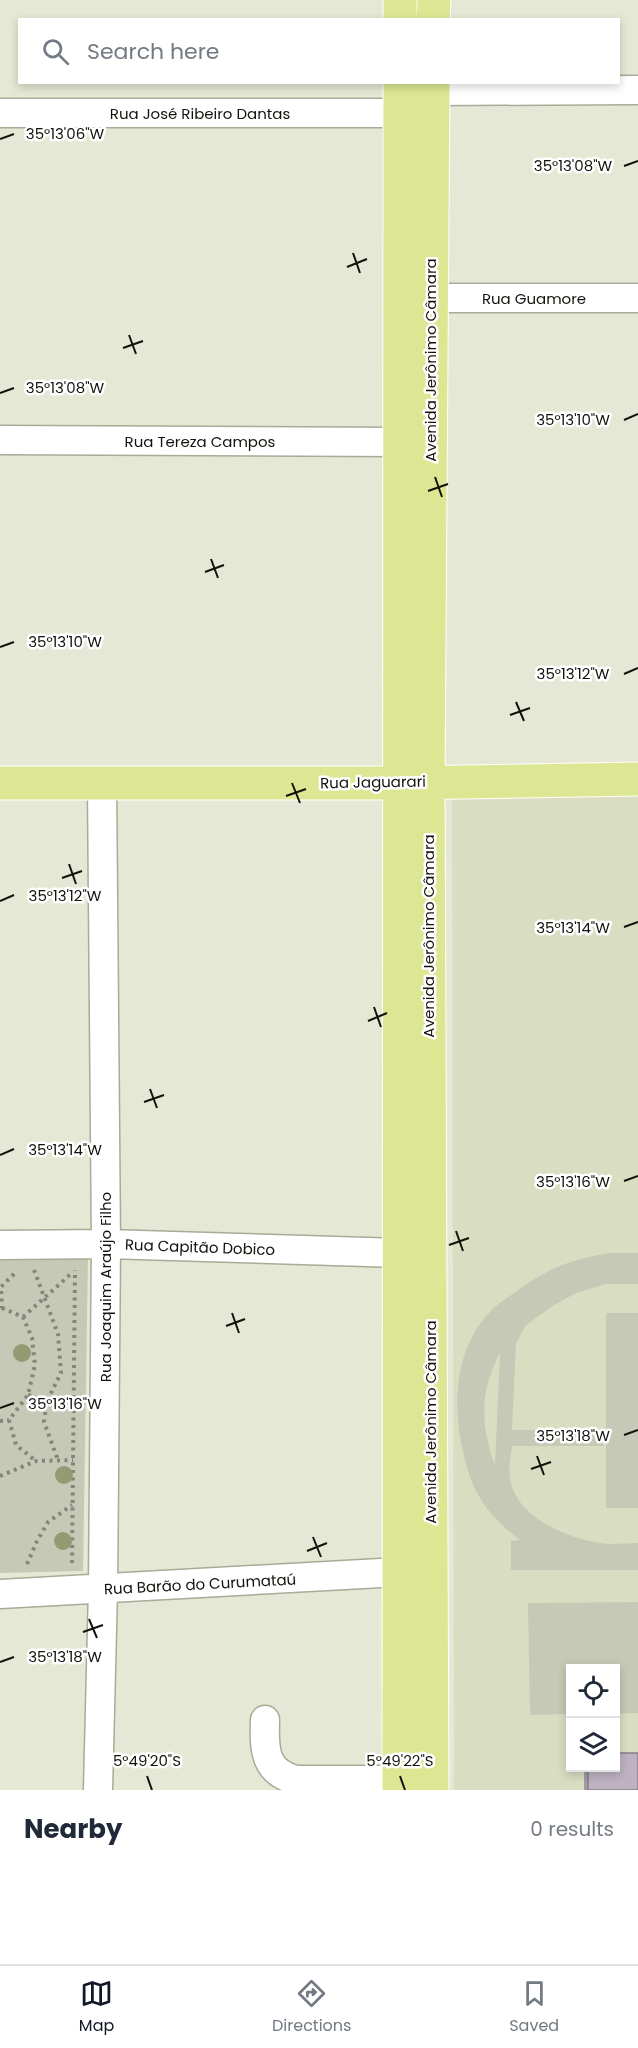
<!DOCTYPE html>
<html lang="en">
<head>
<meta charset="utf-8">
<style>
  :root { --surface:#fff; --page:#f6f6f7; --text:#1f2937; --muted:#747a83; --line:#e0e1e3; --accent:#111827 }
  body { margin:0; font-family:Poppins,sans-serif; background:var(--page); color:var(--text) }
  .controls { position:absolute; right:18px; bottom:18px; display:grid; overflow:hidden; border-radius:0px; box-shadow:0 3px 9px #0003 }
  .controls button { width:54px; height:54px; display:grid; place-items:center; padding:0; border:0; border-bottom:2px solid var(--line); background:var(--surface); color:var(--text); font:30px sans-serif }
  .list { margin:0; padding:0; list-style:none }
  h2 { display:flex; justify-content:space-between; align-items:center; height:78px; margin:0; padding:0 24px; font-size:26px }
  h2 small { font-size:20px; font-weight:400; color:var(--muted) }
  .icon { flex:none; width:33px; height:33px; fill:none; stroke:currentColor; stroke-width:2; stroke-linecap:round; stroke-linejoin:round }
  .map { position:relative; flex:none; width:638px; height:1790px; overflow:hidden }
  .search { position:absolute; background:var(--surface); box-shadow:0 3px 9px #0003; left:18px; right:18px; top:18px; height:66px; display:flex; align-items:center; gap:15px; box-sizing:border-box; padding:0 21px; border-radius:0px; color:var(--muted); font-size:22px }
  .sheet { height:174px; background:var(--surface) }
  nav { display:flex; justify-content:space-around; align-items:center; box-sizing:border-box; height:84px; border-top:2px solid var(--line); background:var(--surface); font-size:16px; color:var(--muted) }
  nav a { display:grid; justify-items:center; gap:3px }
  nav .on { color:var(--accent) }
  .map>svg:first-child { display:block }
  .built { fill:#d9dec2; fill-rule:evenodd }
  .green { fill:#c6c9b5; fill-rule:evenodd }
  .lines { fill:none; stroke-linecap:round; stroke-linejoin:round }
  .minor-casing { stroke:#a7ab98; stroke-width:31 }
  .major-casing { stroke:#fff; stroke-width:35 }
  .path { stroke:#838678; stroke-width:4; stroke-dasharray:3 4.5; stroke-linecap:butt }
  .minor { stroke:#fff; stroke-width:28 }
  .major { stroke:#dde793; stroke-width:33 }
  .tree { fill:#959a73 }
  .wall { fill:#a399a7 }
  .building { fill:#beb2c2; stroke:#857d88; stroke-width:1.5 }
  .ticks { fill:none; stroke:#12130d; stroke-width:2 }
  .labels { text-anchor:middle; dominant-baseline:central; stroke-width:5; stroke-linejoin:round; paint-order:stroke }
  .street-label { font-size:15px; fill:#12130d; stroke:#fff }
  .ticks-label { font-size:15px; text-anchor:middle; fill:#12130d; stroke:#fff; stroke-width:5; stroke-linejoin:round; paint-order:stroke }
</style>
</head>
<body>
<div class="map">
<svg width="638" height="1790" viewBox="0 0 638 1790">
  <rect width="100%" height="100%" fill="#e4e8d4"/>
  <path class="built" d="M452,788L638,789V1790H454ZM570,1668H616V1768H570Z"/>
  <path class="green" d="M609,1253H638V1284H606L576,1293L554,1305L525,1326L516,1344L512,1430H603V1446H512C511,1456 508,1469 510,1479C516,1517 567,1538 600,1543C612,1545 626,1543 638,1543V1570H511V1541L520,1540C482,1511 470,1488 461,1442C452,1394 458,1341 495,1307C503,1300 513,1294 521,1288C553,1266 571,1260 609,1253ZM499,1354H500L495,1464C491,1457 490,1450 488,1442C480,1408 485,1384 499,1354Z
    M88,1256L83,1571L0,1573V1257Z
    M606,1313H638V1508H606Z
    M638,1602V1713L616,1714V1668H570V1714L530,1715L528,1603Z"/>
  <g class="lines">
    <defs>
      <path id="minor" d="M432,91L638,90
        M0,113H400
        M430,298H638
        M0,440L400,442
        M0,1245L106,1244L399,1253
        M0,1594L399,1572
        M265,1720C264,1749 264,1772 296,1780H399
        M98,1790L103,1589L106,1244L102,783"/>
      <path id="major" d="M400,0V20
        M433,20L434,0
        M0,783H400L638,779
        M399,1790L400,82
        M432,1790L428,781L433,82"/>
    </defs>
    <use href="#minor" class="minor-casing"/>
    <use href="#major" class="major-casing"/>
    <path class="path" d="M34,1270L58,1334L61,1373L47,1401L44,1422L58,1460
      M1,1308H2L1,1287L16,1272
      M2,1308L23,1317L32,1338L35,1365L28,1395L9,1420L16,1445L36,1461
      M23,1317L73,1272
      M28,1395L74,1410
      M0,1421L9,1420
      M0,1476L36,1461L73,1460
      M72,1563L75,1270
      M27,1564L37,1541L48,1522L72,1505"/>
    <use href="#minor" class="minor"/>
    <use href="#major" class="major"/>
  </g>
  <g class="tree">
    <circle cx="22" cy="1353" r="9"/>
    <circle cx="64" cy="1475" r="9"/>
    <circle cx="63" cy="1541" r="9"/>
  </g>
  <path class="wall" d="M584,1767H615L638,1790H584Z"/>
  <path class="building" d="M615,1753H638V1790H588V1767H615Z"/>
  <path class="ticks" d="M0,139L14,134M624,166L638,161M353,253L360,273M347,267L367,259M129,335L136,354M123,348L143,341M0,393L14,388M624,420L638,414M435,477L442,497M428,491L448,484M211,559L218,578M205,572L224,565M0,647L14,642M624,674L638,668M516,702L524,721M510,715L530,708M292,783L300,803M286,796L306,789M69,864L76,884M62,878L82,871M0,901L14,895M624,927L638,922M374,1007L381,1027M368,1021L387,1013M150,1089L157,1108M144,1102L164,1095M0,1155L14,1149M624,1181L638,1176M456,1231L463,1251M449,1245L469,1238M232,1313L239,1333M226,1326L245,1319M0,1408L14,1403M624,1435L638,1430M537,1456L544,1475M531,1469L551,1462M313,1537L321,1557M307,1551L327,1543M89,1619L97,1638M83,1632L103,1625M0,1662L14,1657M147,1776L152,1790M400,1776L405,1790"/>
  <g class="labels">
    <g class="street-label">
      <text x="200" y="113">Rua José Ribeiro Dantas</text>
      <text x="534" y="298">Rua Guamore</text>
      <text transform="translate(430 360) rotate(-90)">Avenida Jerônimo Câmara</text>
      <text x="200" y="441">Rua Tereza Campos</text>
      <text transform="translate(373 782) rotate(-1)">Rua Jaguarari</text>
      <text transform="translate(428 936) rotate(-90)">Avenida Jerônimo Câmara</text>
      <text transform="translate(200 1247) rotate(2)">Rua Capitão Dobico</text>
      <text transform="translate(105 1287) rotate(-90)">Rua Joaquim Araújo Filho</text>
      <text transform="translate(430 1422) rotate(-90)">Avenida Jerônimo Câmara</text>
      <text transform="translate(200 1584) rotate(-3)">Rua Barão do Curumataú</text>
    </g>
  </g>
  <g class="ticks-label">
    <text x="65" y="139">35°13'06"W</text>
    <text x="573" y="171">35°13'08"W</text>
    <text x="65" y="393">35°13'08"W</text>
    <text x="573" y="425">35°13'10"W</text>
    <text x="65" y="647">35°13'10"W</text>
    <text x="573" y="679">35°13'12"W</text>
    <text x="65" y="901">35°13'12"W</text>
    <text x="573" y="933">35°13'14"W</text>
    <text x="65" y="1155">35°13'14"W</text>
    <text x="573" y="1187">35°13'16"W</text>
    <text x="65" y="1409">35°13'16"W</text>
    <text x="573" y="1441">35°13'18"W</text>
    <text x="65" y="1662">35°13'18"W</text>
    <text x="147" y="1766">5°49'20"S</text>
    <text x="400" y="1766">5°49'22"S</text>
  </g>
</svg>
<div class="controls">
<button><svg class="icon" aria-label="locate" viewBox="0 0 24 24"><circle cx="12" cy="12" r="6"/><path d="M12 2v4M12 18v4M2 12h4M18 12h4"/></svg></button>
<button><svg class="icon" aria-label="layers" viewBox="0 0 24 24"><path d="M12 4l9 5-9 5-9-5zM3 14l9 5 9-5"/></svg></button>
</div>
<div class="search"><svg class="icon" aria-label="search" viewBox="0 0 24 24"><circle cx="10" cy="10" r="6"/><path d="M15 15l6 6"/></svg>Search here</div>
</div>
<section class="sheet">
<h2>Nearby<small>0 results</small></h2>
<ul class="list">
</ul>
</section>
<nav>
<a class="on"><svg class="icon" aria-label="map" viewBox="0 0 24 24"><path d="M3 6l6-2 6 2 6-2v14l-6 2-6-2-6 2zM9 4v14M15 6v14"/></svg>Map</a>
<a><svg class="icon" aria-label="directions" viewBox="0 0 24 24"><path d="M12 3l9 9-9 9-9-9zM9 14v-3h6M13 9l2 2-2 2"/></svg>Directions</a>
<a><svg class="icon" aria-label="saved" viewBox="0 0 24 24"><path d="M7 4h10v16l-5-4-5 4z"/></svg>Saved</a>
</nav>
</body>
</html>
